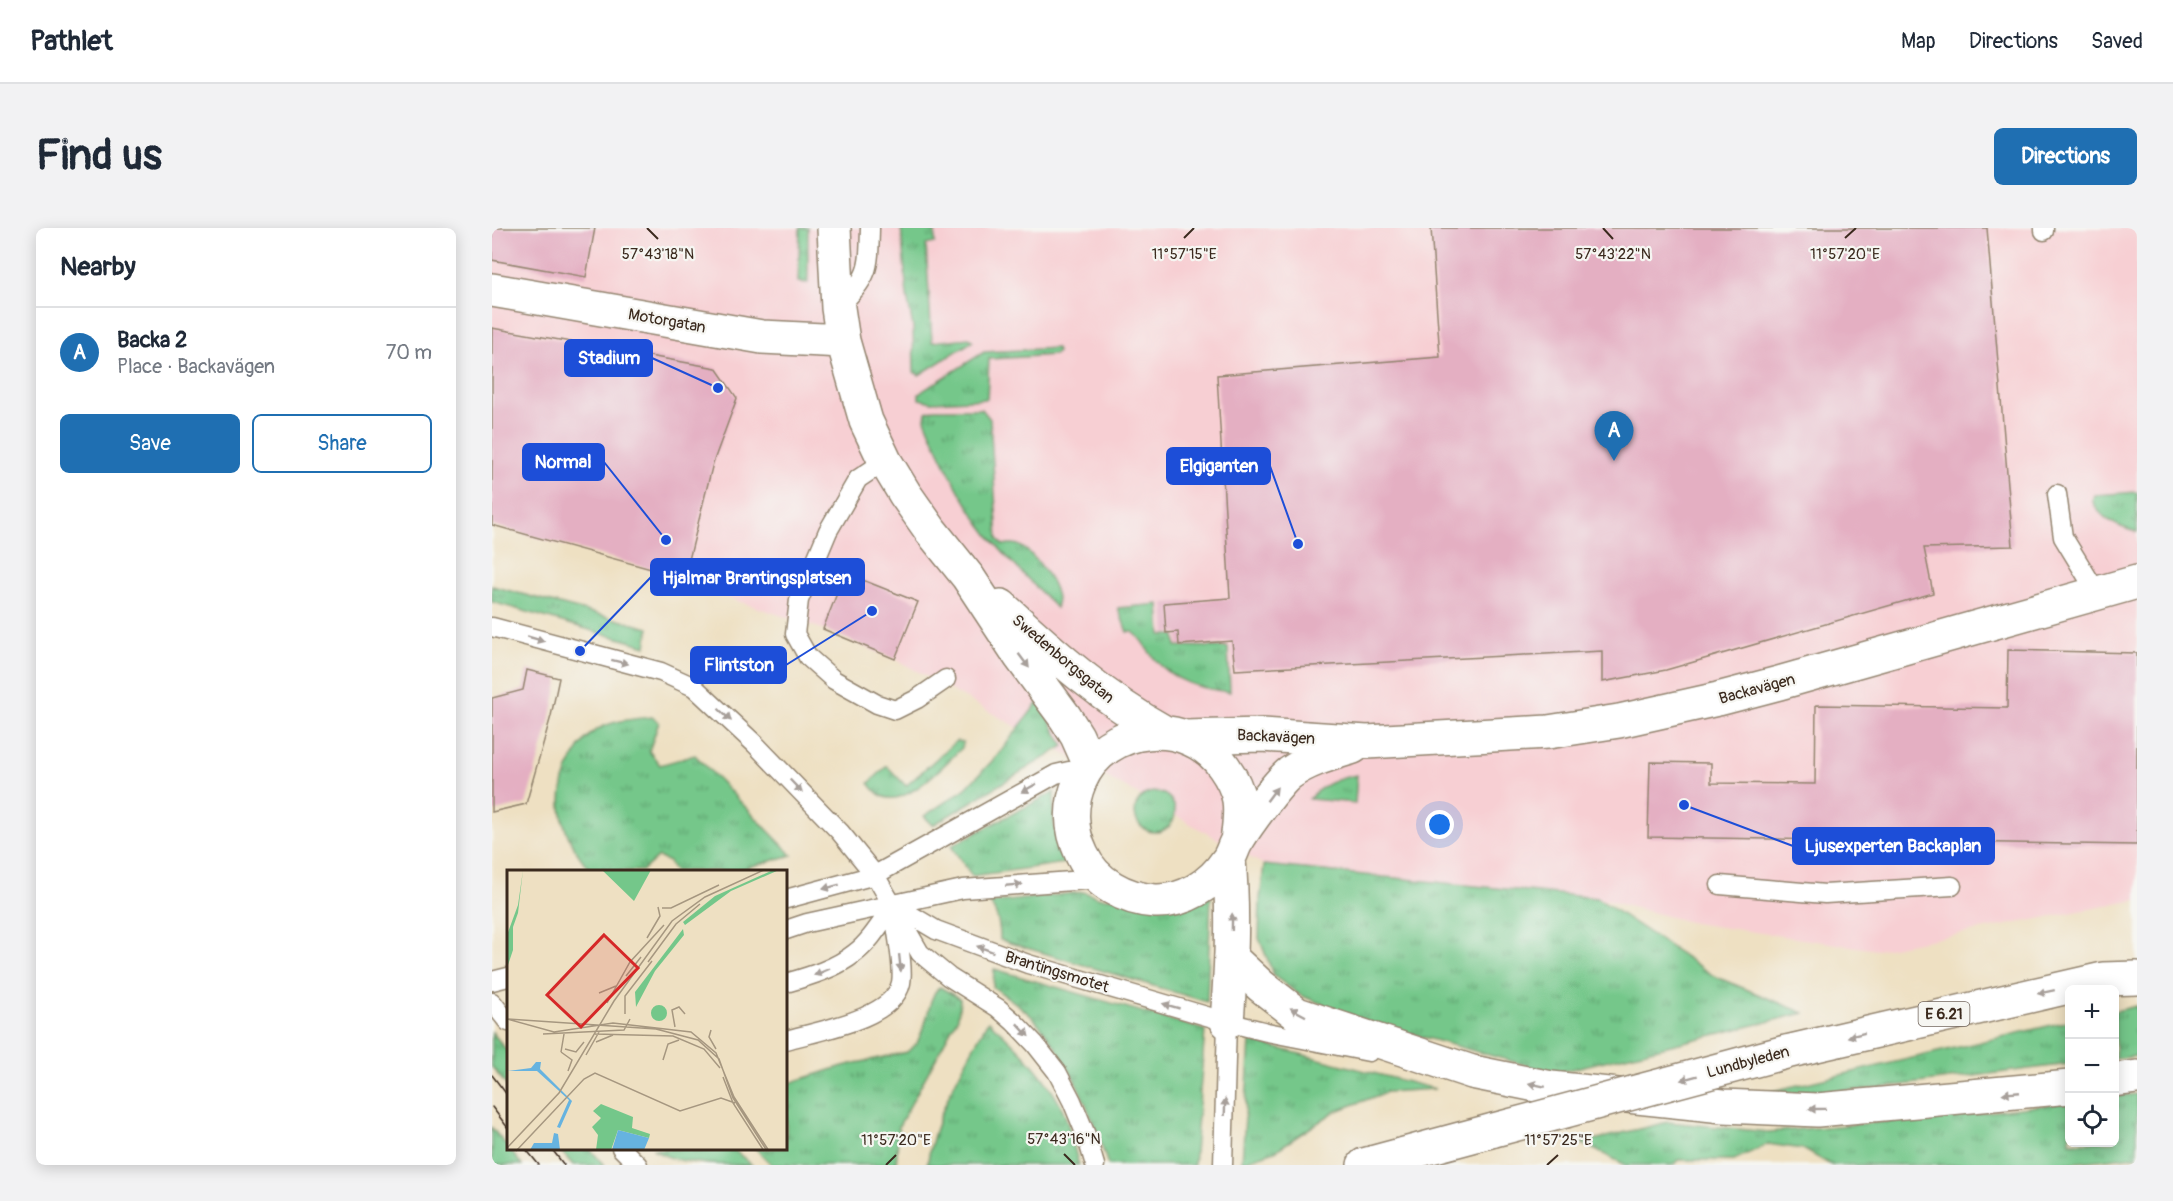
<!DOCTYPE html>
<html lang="en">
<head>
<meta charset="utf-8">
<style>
  :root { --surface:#fff; --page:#f2f2f3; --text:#1f2937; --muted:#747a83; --line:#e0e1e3; --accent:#1f6fb2 }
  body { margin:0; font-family:Pangolin,sans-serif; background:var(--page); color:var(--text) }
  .controls { position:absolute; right:18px; bottom:18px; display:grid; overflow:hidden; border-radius:9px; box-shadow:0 3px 15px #0003 }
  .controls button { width:54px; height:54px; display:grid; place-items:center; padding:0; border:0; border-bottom:2px solid var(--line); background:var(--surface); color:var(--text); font:30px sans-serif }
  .you { position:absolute; left:948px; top:597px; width:21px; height:21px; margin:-15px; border:4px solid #fff; border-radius:50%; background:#1a73e8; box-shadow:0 0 0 9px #1a73e833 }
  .badge { display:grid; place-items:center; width:39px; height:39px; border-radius:50%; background:var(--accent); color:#fff; font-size:20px; font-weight:700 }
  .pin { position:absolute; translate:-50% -50px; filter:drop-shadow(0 2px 3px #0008) }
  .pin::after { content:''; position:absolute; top:32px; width:21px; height:18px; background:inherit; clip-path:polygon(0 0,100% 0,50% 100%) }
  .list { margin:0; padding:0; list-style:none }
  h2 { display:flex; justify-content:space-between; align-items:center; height:78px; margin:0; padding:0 24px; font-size:26px }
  h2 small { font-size:20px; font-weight:400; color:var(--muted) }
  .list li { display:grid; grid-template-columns:39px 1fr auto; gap:18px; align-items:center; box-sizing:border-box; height:90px; padding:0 24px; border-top:2px solid var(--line) }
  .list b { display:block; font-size:22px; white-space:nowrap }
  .list p { margin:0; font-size:20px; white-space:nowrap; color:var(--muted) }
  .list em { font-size:20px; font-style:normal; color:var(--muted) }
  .actions { display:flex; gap:12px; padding:18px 24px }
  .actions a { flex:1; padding:14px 0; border:2px solid var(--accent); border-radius:9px; text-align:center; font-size:21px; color:var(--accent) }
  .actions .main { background:var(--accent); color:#fff }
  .icon { flex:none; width:33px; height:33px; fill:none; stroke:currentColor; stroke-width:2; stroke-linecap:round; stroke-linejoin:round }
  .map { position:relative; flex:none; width:1645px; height:937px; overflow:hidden; border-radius:9px }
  header { display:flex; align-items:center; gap:36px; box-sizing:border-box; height:84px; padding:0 30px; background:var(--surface); border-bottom:2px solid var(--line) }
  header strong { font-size:28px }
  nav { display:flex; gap:33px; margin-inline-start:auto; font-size:21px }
  .intro { display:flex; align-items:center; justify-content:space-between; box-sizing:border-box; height:144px; padding:0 36px }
  h1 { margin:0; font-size:42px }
  .button { padding:15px 27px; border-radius:9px; background:var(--accent); color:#fff; font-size:21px; font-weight:700 }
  main { display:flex; gap:36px; padding:0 36px }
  aside { flex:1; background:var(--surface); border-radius:9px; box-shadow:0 3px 15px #0003 }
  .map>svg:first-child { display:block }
  .built { fill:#f7cfd3 }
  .grass { fill:url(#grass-tufts); stroke:#587854; stroke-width:1.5 }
  .building { fill:#e4afc2 }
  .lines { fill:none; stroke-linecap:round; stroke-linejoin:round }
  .lane-casing { stroke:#948570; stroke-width:21 }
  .street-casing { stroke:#948570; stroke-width:36 }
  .highway-casing { stroke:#948570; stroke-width:36 }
  .lane { stroke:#fff; stroke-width:18 }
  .street { stroke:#fff; stroke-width:33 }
  .highway { stroke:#fff; stroke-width:33 }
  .tram { stroke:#3b2a1e; stroke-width:1.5 }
  .highway-bridge-casing { stroke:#948570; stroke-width:36; stroke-linecap:butt }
  .highway-bridge { stroke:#fff; stroke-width:33 }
  .oneway { fill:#a79f9a }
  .ticks { fill:none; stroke:#3b2a1e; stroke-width:2 }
  .labels { text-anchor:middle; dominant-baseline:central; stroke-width:4.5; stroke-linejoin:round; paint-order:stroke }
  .shield { fill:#f6f6f2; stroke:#73675e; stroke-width:1.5 }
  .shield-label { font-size:15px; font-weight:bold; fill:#3b2a1e }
  .street-label { font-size:16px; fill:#3b2a1e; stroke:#f6f6f2 }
  .inset-road { fill:none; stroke:#a69780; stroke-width:1.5 }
  .view { fill:#d62828; fill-opacity:0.15; stroke:#d62828; stroke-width:3 }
  .inset-edge { fill:none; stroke:#3b2a1e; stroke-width:3 }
  .ticks-label { font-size:15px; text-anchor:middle; fill:#3b2a1e; stroke:#f6f6f2; stroke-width:4.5; stroke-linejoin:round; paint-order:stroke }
  .leader { fill:none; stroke:#1d4ed8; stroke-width:2 }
  .callout-dot { fill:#1d4ed8; stroke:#f6f6f2; stroke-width:2 }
  .callout { fill:#1d4ed8; stroke:#1d4ed8; stroke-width:2 }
  .callout-label { font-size:18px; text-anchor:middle; font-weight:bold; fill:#fff }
</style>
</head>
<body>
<header>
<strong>Pathlet</strong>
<nav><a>Map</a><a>Directions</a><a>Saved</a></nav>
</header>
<div class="intro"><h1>Find us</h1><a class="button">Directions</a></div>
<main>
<aside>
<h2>Nearby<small></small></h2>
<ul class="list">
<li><span class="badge">A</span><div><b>Backa 2</b><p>Place · Backavägen</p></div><em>70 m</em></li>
</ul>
<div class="actions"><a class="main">Save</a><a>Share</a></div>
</aside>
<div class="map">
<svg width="1645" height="937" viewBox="0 0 1645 937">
  <defs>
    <pattern id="grass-tufts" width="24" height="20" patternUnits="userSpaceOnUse" patternTransform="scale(1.5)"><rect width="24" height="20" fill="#74c78a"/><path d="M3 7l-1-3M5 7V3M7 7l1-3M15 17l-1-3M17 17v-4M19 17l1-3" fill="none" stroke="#60a270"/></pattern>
  </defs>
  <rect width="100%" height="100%" fill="#f6f6f2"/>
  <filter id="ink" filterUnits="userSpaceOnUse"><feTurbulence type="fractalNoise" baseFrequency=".0167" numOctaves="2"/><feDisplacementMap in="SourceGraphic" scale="12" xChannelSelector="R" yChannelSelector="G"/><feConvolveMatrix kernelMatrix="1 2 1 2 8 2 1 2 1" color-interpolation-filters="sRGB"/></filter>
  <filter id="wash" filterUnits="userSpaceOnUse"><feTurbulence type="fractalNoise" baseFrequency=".008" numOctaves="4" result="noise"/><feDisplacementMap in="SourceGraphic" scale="24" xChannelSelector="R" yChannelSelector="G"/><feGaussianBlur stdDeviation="1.35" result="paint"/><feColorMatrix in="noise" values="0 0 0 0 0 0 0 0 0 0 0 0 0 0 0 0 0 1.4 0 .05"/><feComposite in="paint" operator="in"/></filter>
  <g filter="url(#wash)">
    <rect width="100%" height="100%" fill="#eee0c2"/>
    <path class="built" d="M0,0H1645V672L1385,722L1201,695L1105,670L772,637L403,431L330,401L173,349L155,340L0,297Z"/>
    <path class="grass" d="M308,0H316V55L306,54Z
      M409,0H443V15L434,17L440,114L477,110L481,113L427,147L422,144L421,99L415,68Z
      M564,120L565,125L562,127L497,131L495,171L440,174L427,171V166L432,162L492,124Z
      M442,181H490L498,191L506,311L511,317C516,316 521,315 526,317C542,324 571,361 564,380C541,355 515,332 495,305C468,270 449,231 433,191L434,184Z
      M1645,264V304C1627,300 1607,290 1600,272L1603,267Z
      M0,358L157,400L154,418L0,374Z
      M667,376L669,407H683L684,418L736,419L738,464C709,461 681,454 662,430C655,422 650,411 641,404H635L626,380Z
      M547,473L572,518L441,597L432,588L473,561L505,528Z
      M160,489L167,494L157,523L168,537L203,527L300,627L243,643H182L177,634L166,629L150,643H99C69,608 58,571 82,529C87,519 95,507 106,501C122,492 141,491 160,489Z
      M464,513L471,514L470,520C454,534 414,581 390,568C385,566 380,559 377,555L395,538L414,558Z
      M865,547L863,575L817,571C830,556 846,550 865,547Z
      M562,564C561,593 561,609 574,635L480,648L459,618Z
      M643 584a20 20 0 1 1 40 0a20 20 0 1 1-40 0Z
      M772,637L1105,670L1222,748L1312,785L1063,845L872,793L808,767L782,748L767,710L768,671Z
      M591,664L609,670L719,668L715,774L508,712C508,697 506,688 498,675Z
      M502,741L713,802L702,937H616C600,887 579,833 544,793C533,780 515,769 501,759Z
      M448,759L468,771L466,789L407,898L404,937H280L264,921L294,920V856L351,838L415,824L425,815L433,796L439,773L443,764Z
      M1645,778V828L1623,831V783Z
      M496,793C525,817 551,844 569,878C578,896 581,918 587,937H435C443,885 471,839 496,793Z
      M1577,793V836L1370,862L1268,866Z
      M0,804L16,824V859L0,839Z
      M758,813L943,861L895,864L842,884L783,923L750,934Z
      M1645,866V928L1559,937H1339L1311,921L1276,916L1242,932H1186L1181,937H1134L1089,915L1176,894L1276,904L1471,887L1577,874L1578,914H1622L1623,868Z
      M0,900L30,937H0Z
      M67,921H98L112,937H81Z
      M161,921H241L260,937C232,937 180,937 161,921Z"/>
    <g id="blocks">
      <path class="building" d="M0,0H103L94,49L0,32Z
        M939,0H1495L1521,318L1432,320L1441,365L1174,442L1110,454V423L743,442L740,413L687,417L686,404L674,405L672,375L738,370L725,147L948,129Z
        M0,100L224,140L245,170L221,235L196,336L177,346L0,297Z
        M353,345L426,374L403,431L331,401Z
        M1516,422L1645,425V617L1156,609L1158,534L1219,535V555L1323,556L1324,477L1515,480Z
        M35,442L67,450L59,488L34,576L0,584V470L31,462Z"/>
    </g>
  </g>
  <g filter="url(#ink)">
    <use href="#blocks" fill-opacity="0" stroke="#948570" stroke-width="1.5"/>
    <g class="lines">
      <defs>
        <path id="lane" d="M1552,0V3
          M346,80C377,47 377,45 378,0
          M393,233L366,251L336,303L307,372L303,406L316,429L342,452L385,476L403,482L425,471L454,451
          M1565,266L1571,309L1605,365
          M0,399L169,444L202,459L218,474L263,516L348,604L383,647L428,725L457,749L506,780L522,794L543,816L565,844L580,873L594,907L603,937
          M1228,657L1333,666L1460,658
          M294,671L383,647L564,546L577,543L592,544
          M402,677L444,702L536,736L735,794L775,804L877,824
          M294,702L315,695L471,661L607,651
          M0,753L16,749
          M294,755C318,748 343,741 363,725C379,713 390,693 402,677
          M0,774L16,794
          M294,812C325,803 401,791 409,755C412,740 405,707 403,690
          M129,920L146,937
          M731,937L735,794"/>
        <path id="street" d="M342,0L346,80L351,113L374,193L393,233L413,266L439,303L476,349L528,428L573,489L585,508L597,535
          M0,62L270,109L351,113
          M509,378C560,425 612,471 672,504
          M693,509L770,507L875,514L1056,504L1127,493L1226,471L1287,455L1645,354
          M745,613C747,599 749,586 747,572C745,560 739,549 732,539C697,487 613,495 588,553C577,578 578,602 590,627C603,655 633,671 663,673C692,674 719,657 735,633C740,627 741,619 745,613C754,598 785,555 798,545C816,532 839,526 861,519
          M735,794C739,740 742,686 737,632"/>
        <path id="highway" d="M739,730L769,758L805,786L980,844L1059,860L1231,878L1325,882L1578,859
          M1294,824L1611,751L1645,750
          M1622,852L1645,849
          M872,937L1002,902"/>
      </defs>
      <use href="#lane" class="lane-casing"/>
      <use href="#street" class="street-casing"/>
      <use href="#highway" class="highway-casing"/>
      <use href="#lane" class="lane"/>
      <use href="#street" class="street"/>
      <use href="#highway" class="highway"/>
      <path class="tram" d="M0,847L16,868
        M0,879L16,900
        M33,920L47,937
        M59,920L72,937"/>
      <defs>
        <path id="highway-bridge" d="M1002,902L1294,824"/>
      </defs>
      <use href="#highway-bridge" class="highway-bridge-casing"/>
      <use href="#highway-bridge" class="highway-bridge"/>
    </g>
    <defs><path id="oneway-solid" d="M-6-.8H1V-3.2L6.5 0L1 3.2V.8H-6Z" transform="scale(1.5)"/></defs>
    <g class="oneway">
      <use href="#oneway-solid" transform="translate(44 411) rotate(16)"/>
      <use href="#oneway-solid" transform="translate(532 433) rotate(53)"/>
      <use href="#oneway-solid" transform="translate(128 434) rotate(14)"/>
      <use href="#oneway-solid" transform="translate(233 487) rotate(44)"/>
      <use href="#oneway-solid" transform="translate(304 558) rotate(46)"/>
      <use href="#oneway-solid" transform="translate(537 560) rotate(151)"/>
      <use href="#oneway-solid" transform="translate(780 566) rotate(-53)"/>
      <use href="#oneway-solid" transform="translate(522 657) rotate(-5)"/>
      <use href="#oneway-solid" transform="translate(339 659) rotate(165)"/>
      <use href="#oneway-solid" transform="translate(740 694) rotate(-89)"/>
      <use href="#oneway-solid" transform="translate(493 721) rotate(-160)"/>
      <use href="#oneway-solid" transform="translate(408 735) rotate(84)"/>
      <use href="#oneway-solid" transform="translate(330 744) rotate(157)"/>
      <use href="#oneway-solid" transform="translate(1554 764) rotate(168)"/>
      <use href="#oneway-solid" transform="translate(679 778) rotate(-164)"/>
      <use href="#oneway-solid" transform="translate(806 784) rotate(-152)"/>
      <use href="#oneway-solid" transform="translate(531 802) rotate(47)"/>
      <use href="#oneway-solid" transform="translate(1364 807) rotate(166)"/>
      <use href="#oneway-solid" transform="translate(1197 850) rotate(165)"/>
      <use href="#oneway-solid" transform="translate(1045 857) rotate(-168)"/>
      <use href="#oneway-solid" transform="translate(1519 865) rotate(175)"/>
      <use href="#oneway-solid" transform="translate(733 879) rotate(-88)"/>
      <use href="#oneway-solid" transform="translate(1325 881) rotate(179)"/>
    </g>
  </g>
  <path class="ticks" d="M155,0L166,11M1111,0L1121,11M692,10L702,0M1353,10L1364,0M572,926L583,937M394,937L404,927M1055,937L1066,927"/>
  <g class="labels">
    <rect class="shield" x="1426.5" y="774" width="51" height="24" rx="4.5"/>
    <g class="shield-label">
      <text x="1452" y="786">E 6.21</text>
    </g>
    <g class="street-label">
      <text transform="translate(175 93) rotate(10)">Motorgatan</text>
      <text transform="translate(571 431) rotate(40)">Swedenborgsgatan</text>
      <text transform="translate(1265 461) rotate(-15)">Backavägen</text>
      <text transform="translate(784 509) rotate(3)">Backavägen</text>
      <text transform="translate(565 744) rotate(17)">Brantingsmotet</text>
      <text transform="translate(1256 834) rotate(-15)">Lundbyleden</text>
    </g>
  </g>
  <g transform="translate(15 642)">
    <rect width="280" height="280" fill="#eee0c2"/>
    <path d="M95,0H144L127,31ZM266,0H272L224,21L178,55L176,52L208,26ZM176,59L177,65L148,101L129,137L128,122ZM144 143a8 8 0 1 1 16 0a8 8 0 1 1-16 0Z" fill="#74c78a"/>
    <path d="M16,0L11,43L6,57V80L0,98V65L11,35ZM94,234L126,247L125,258L143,264L142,268L111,260L104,280H89L91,265L85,257L94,248L86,241Z" fill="#74c78a"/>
    <path d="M29,192H34L33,199L65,231L53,258L50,257L62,230L30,201H0L24,198ZM111,260L142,268L137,280H105ZM47,263L51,264L53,280H23L27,273H45Z" fill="#66b3e0"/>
    <path class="inset-road" d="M155,38H164L212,15M140,68L153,46L151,37M141,92L169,54L193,34M119,106L134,87M92,123L109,116M100,133L123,92L157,55M118,144V126L145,91M0,149L47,162L106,153L184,162L209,183L227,227L262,281M0,149L149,159L191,170L212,189L226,228L260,281M168,157L165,140L172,137L178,144M204,160L202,167L209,179M36,164L117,160L123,149M88,164L166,166L197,179L213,198M89,172L106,165M58,179L69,182L77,172M54,182L57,164M54,182L65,190L61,201M79,185L92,162M156,190L161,174L172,170M216,207L226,233L257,281M0,278L52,223L107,131L165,51L198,27L257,0M9,281L77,209L88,203L173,241L214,228L228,233"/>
    <path class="view" d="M97,65L131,98L74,157L40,125Z"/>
    <rect width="280" height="280" class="inset-edge"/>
  </g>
  <g class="ticks-label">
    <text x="692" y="31">11°57'15"E</text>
    <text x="1353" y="31">11°57'20"E</text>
    <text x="166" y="31">57°43'18"N</text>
    <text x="1121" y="31">57°43'22"N</text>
    <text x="572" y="916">57°43'16"N</text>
    <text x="404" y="917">11°57'20"E</text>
    <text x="1066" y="917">11°57'25"E</text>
  </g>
  <path class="leader" d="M226 160L160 130M174 312L112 234M806 316L778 238M88 423L159 349M380 383L294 437M1192 577L1301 618"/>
  <g class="callout-dot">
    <circle cx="226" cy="160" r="6"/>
    <circle cx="174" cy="312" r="6"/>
    <circle cx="806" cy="316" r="6"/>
    <circle cx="88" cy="423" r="6"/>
    <circle cx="380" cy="383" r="6"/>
    <circle cx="1192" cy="577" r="6"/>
  </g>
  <g class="callout">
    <rect x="73" y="112" width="87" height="36" rx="6"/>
    <rect x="31" y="216" width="81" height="36" rx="6"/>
    <rect x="675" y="220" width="103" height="36" rx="6"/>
    <rect x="159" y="331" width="213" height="36" rx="6"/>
    <rect x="199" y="419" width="95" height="36" rx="6"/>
    <rect x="1301" y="600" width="201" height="36" rx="6"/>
  </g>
  <g class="callout-label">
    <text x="117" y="136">Stadium</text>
    <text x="71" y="240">Normal</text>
    <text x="727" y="244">Elgiganten</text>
    <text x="265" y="356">Hjalmar Brantingsplatsen</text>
    <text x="247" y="443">Flintston</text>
    <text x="1401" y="624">Ljusexperten Backaplan</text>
  </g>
</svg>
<div class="controls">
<button>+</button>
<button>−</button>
<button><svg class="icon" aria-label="locate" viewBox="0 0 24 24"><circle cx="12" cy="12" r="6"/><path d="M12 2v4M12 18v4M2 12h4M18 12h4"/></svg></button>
</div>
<div class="you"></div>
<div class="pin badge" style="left:1122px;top:233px">A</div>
</div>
</main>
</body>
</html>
